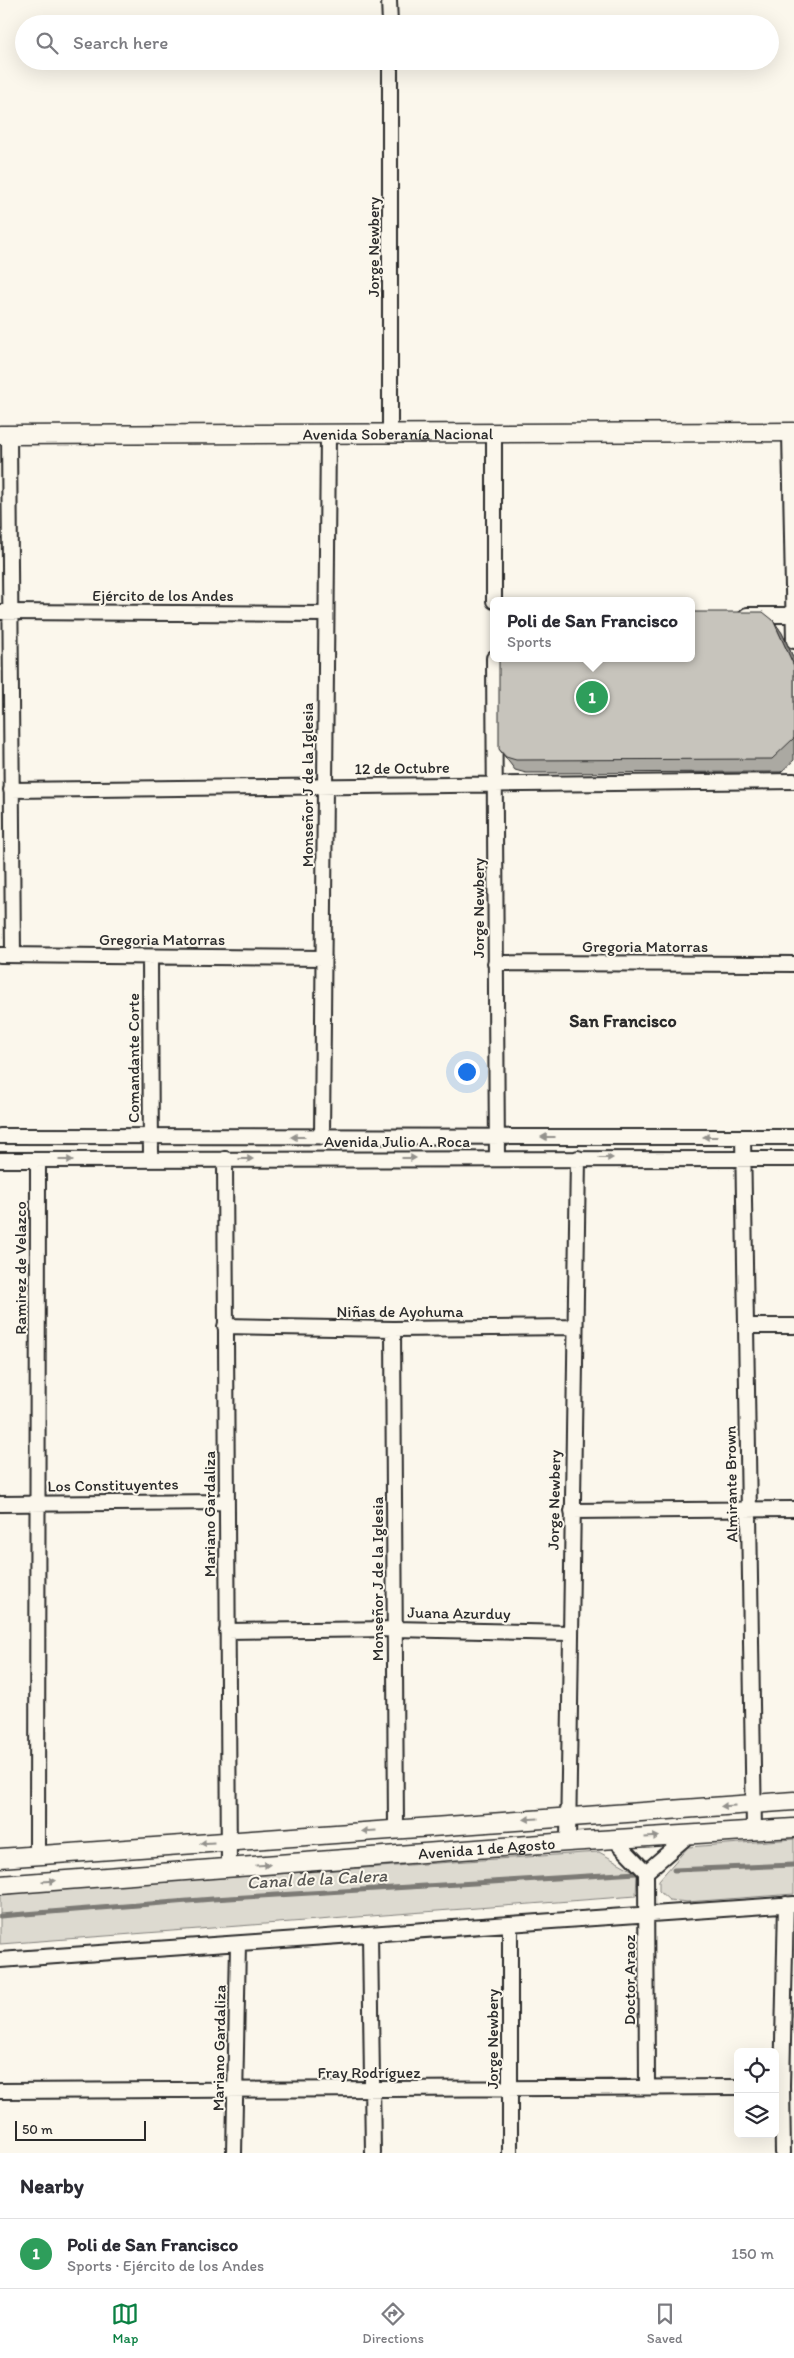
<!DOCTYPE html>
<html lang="en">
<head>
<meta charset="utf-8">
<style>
  :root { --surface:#fff; --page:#f2f2f3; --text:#2b2b33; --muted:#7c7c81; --line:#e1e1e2; --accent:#0b8043 }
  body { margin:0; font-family:Itim,sans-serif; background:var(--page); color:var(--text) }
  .controls { position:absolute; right:15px; bottom:15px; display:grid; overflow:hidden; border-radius:8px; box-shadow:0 5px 20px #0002 }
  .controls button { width:45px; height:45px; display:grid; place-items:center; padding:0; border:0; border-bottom:1px solid var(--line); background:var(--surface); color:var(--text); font:25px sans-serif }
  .scale { position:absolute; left:15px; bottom:12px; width:131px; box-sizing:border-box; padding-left:5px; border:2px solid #2b2b2b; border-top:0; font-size:14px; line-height:18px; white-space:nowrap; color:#2b2b2b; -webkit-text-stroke:4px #fbf7ec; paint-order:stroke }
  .you { position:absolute; left:466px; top:1071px; width:18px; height:18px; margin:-12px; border:4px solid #fff; border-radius:50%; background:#1a73e8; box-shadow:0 0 0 8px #1a73e833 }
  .badge { display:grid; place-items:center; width:32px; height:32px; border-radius:50%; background:var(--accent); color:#fff; font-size:16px; font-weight:700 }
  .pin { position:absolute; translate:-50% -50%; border:2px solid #fff; box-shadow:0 1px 5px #0006 }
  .popup { position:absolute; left:490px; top:597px; width:205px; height:65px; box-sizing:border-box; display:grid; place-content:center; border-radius:8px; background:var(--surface); filter:drop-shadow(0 1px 4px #0005); font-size:16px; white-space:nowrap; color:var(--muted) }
  .popup b { font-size:19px; color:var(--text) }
  .popup::after { content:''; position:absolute; left:50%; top:100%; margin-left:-10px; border:10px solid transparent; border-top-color:var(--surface) }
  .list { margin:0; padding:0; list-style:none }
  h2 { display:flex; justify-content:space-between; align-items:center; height:65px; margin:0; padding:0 20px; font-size:21px }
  h2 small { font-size:16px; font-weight:400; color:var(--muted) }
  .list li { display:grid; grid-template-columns:32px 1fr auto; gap:15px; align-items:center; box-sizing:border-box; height:70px; padding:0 20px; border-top:1px solid var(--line) }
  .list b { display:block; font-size:19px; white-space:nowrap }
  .list p { margin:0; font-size:16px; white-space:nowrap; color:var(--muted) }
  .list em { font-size:16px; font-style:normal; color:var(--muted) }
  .icon { flex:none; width:28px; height:28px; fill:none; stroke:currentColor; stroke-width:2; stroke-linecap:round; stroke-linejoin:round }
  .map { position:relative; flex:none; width:794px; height:2153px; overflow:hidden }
  .search { position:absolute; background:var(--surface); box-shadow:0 5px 20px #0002; left:15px; right:15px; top:15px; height:55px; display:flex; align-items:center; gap:12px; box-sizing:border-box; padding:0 18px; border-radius:28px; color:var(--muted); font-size:19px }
  .sheet { height:135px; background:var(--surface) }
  nav { display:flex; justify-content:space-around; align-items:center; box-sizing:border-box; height:70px; border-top:1px solid var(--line); background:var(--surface); font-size:14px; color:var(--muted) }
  nav a { display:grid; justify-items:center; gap:2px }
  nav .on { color:var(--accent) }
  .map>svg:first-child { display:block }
  .green { fill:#dddad0; stroke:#84827e }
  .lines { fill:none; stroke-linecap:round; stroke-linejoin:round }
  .stream { stroke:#7b7a75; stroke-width:5 }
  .minor-casing { stroke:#2b2b2b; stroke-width:18 }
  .tertiary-casing { stroke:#2b2b2b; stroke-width:21 }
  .minor { stroke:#fbf7ec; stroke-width:14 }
  .tertiary { stroke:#fbf7ec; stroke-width:18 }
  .wall { fill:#aba9a2; stroke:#2b2b2b }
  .shaded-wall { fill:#8b8984; stroke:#2b2b2b }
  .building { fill:#c7c4bc; stroke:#2b2b2b }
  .oneway { fill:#93918c }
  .labels { text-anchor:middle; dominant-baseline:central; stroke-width:4; stroke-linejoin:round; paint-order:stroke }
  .street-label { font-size:16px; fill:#2b2b2b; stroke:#fbf7ec }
  .neighbourhood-label { font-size:18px; font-weight:bold; fill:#2b2b2b; stroke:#fbf7ec }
  .water-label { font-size:18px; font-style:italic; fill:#5a5956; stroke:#fbf7ec }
</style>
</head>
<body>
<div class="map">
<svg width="794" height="2153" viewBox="0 0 794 2153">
  <rect width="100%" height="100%" fill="#fbf7ec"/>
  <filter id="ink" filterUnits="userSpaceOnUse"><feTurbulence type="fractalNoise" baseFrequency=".02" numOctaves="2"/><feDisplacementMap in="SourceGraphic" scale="10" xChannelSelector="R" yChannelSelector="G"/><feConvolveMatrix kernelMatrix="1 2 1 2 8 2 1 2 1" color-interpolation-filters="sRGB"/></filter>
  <g filter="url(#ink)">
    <path class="green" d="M794,1839V1894L687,1902L669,1900L659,1891V1880L688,1847Z
      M599,1852L637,1873L636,1896L0,1944V1893Z"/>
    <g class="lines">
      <path class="stream" d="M674,1870L794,1865
        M0,1916L213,1899L637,1873"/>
      <defs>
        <path id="minor" d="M389,0L390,24
          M390,61V433
          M790,432L794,641
          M494,433V601
          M9,435L13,955
          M0,612L326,614
          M747,615H794
          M494,658L497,1158
          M11,790L794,781
          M0,955L324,958
          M150,957L151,1160
          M495,963L794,964
          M0,1136L794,1137
          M322,1137L328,434
          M743,1137L754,1830
          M225,1159L229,1868
          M0,1160L794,1159
          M225,1326L393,1329L575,1327
          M746,1326H794
          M393,1329L396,1829
          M0,1504L226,1502
          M572,1511L794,1509
          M227,1631L395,1629L570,1633
          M614,1839L646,1872
          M568,1842L578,1158
          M37,1856L38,1160
          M646,1872L647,2087
          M646,1872L690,1834
          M370,1934L373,2153
          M0,1960L794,1904
          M0,2091L738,2087
          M234,2153L238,1944
          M510,2153V1924
          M783,2153L782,2086L786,1904"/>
        <g id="tertiary">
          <path id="s1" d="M0,435L794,432"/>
          <path d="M0,1858L794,1801"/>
          <path id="s2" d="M0,1885L568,1842L794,1828"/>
        </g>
      </defs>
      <use href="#minor" class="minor-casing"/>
      <use href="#tertiary" class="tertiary-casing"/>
      <use href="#minor" class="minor"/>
      <use href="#tertiary" class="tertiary"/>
    </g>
    <path class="wall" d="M773,620L782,633L794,659V760L781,772L526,773L515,770L499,749Z"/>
    <path class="shaded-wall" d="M773,620L782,633L794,659V666Z"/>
    <path class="building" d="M691,612H763L773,620L794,666V738L772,759L516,760L506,757L499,749V658H691Z"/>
    <defs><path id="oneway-solid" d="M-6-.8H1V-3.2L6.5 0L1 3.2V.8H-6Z" transform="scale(1.25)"/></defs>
    <g class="oneway">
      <use href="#oneway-solid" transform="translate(298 1137) rotate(-180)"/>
      <use href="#oneway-solid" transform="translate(548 1137) rotate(-180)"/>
      <use href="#oneway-solid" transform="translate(710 1137) rotate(-180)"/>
      <use href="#oneway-solid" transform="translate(409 1158)"/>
      <use href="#oneway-solid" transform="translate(606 1158)"/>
      <use href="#oneway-solid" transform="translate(246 1159)"/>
      <use href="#oneway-solid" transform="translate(66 1160)"/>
      <use href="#oneway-solid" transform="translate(728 1806) rotate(176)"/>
      <use href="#oneway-solid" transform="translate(531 1819) rotate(176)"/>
      <use href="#oneway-solid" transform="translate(369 1831) rotate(176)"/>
      <use href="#oneway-solid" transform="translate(652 1837) rotate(-4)"/>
      <use href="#oneway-solid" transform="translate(207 1843) rotate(176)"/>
      <use href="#oneway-solid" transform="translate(263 1865) rotate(-4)"/>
      <use href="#oneway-solid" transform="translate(49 1881) rotate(-4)"/>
    </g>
  </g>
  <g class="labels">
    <g class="street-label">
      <text transform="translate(373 247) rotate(-90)">Jorge Newbery</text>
      <text stroke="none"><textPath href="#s1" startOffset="398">Avenida Soberanía Nacional</textPath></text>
      <text x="163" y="595">Ejército de los Andes</text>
      <text transform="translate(402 768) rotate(-1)">12 de Octubre</text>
      <text transform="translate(307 785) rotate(-90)">Monseñor J de la Iglesia</text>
      <text transform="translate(478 908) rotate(-90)">Jorge Newbery</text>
      <text x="162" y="939">Gregoria Matorras</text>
      <text x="645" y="946">Gregoria Matorras</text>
      <text transform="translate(133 1058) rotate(-90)">Comandante Corte</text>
      <text x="397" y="1141">Avenida Julio A. Roca</text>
      <text transform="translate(20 1268) rotate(-90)">Ramirez de Velazco</text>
      <text x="400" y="1311">Niñas de Ayohuma</text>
      <text transform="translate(731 1484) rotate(-91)">Almirante Brown</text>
      <text transform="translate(113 1485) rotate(-1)">Los Constituyentes</text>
      <text transform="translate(554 1500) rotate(-89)">Jorge Newbery</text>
      <text transform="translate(209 1514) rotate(-90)">Mariano Gardaliza</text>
      <text transform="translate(377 1579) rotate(-90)">Monseñor J de la Iglesia</text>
      <text transform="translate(459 1613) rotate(1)">Juana Azurduy</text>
      <text stroke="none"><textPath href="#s2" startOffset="488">Avenida 1 de Agosto</textPath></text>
      <text transform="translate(629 1980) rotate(-90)">Doctor Araoz</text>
      <text transform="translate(492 2039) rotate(-90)">Jorge Newbery</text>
      <text transform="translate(219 2048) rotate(-89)">Mariano Gardaliza</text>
      <text x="369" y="2072">Fray Rodríguez</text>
    </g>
    <g class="neighbourhood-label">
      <text x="623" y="1021">San Francisco</text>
    </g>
    <g class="water-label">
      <text transform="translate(317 1879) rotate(-3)">Canal de la Calera</text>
    </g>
  </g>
</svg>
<div class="controls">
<button><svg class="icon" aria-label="locate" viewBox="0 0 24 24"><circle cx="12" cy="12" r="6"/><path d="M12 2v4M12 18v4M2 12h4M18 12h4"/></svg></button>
<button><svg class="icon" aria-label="layers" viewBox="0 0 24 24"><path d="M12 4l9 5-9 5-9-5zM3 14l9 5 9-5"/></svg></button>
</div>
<div class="scale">50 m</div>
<div class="you"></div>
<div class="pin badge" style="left:592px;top:697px;background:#2e9e5b">1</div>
<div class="popup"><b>Poli de San Francisco</b>Sports</div>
<div class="search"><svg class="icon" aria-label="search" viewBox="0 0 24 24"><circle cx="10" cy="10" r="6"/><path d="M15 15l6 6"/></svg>Search here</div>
</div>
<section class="sheet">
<h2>Nearby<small></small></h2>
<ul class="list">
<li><span class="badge" style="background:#2e9e5b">1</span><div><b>Poli de San Francisco</b><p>Sports · Ejército de los Andes</p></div><em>150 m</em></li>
</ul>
</section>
<nav>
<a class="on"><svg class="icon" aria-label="map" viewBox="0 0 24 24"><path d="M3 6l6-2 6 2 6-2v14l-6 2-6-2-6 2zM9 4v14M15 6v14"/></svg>Map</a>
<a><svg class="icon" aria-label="directions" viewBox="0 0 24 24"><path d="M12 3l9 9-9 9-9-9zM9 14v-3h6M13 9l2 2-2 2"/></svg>Directions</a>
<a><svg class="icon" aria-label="saved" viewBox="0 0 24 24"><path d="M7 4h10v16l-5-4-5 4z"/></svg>Saved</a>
</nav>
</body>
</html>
